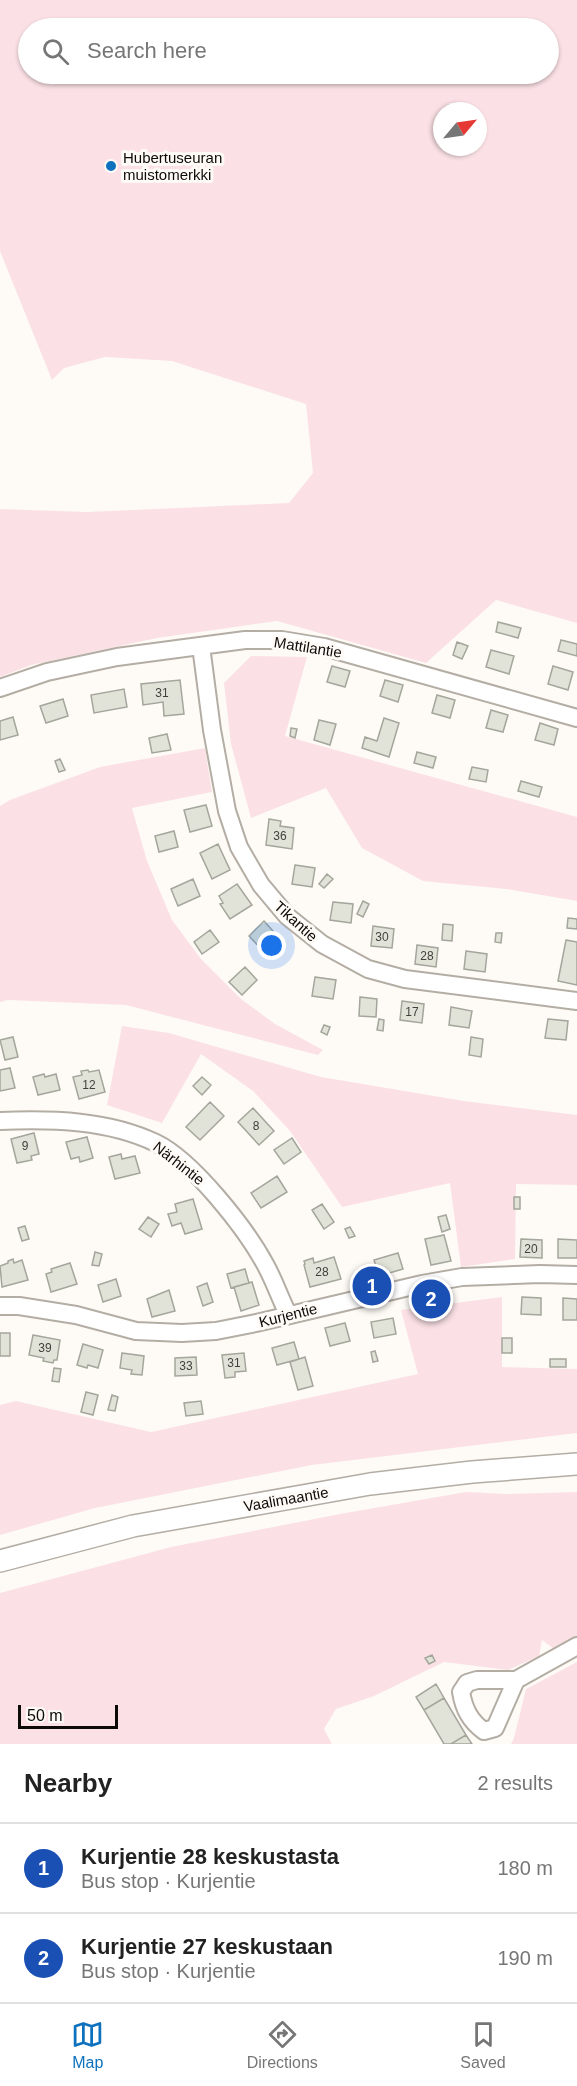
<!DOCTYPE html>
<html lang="en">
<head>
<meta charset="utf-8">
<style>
  :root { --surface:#fff; --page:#f6f6f6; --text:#222; --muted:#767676; --line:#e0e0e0; --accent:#0d71bd }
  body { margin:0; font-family:Arial,sans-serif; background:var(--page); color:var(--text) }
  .compass { position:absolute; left:433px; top:102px; width:54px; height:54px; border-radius:50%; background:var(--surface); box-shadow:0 2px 4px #0004; rotate:61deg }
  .scale { position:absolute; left:18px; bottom:15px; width:100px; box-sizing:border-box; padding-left:6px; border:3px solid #0d0b08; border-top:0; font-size:16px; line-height:21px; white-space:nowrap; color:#0d0b08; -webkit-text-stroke:4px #fefbf7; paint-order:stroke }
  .you { position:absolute; left:272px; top:946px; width:21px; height:21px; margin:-15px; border:4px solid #fff; border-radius:50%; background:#1a73e8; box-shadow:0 0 0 9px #1a73e833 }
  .badge { display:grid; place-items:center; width:39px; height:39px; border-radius:50%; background:var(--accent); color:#fff; font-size:20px; font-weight:700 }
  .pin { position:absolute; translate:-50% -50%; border:3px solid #fff; box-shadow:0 2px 6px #0006 }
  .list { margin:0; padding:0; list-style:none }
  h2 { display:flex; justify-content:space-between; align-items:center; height:78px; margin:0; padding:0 24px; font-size:26px }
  h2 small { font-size:20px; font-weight:400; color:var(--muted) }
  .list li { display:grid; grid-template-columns:39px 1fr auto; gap:18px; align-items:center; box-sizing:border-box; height:90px; padding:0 24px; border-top:2px solid var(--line) }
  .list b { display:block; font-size:22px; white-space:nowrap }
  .list p { margin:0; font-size:20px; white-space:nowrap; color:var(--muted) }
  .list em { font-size:20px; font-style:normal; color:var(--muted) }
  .icon { flex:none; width:33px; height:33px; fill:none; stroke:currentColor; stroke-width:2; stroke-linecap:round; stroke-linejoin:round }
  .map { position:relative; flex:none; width:577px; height:1744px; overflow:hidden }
  .search { position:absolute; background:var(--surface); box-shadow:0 2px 4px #0004; left:18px; right:18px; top:18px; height:66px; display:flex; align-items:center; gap:15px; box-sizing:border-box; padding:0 21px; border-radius:33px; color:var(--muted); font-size:22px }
  .sheet { height:258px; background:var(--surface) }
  nav { display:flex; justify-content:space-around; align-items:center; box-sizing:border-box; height:84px; border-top:2px solid var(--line); background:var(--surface); font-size:16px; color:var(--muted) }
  nav a { display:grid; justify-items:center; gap:3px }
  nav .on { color:var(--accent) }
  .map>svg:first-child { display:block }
  .green { fill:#fbe1e5; fill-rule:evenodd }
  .building { fill:#e2e3d8; stroke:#a4a59b; stroke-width:1.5 }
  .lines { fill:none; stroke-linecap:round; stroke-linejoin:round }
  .minor-casing { stroke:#b4ada4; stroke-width:20 }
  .major-casing { stroke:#b4ada4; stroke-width:24 }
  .minor { stroke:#fff; stroke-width:16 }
  .major { stroke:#fff; stroke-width:21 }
  .poi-dot { fill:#0d71bd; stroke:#fefbf7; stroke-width:2 }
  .labels { text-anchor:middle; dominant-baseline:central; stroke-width:6; stroke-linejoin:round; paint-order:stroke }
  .number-label { font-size:12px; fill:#42413c }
  .poi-label { font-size:15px; fill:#0d0b08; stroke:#fefbf7; text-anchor:start }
  .street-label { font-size:15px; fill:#0d0b08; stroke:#fefbf7 }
</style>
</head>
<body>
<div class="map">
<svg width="577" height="1744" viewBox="0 0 577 1744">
  <rect width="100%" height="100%" fill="#fefbf7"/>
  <path class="green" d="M0,0H577V623L496,600L426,663L277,621L157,638L31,665L0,677V509L87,512L289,503L313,473L306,404L172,361L105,357L64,368L52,380L0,251ZM548,28V74H28V28ZM442,111H478V147H442Z
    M251,656L307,657L285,736L577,817V901L506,889L423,881L362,848L326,788L251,818L231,744L224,683Z
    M205,748L212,792L132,808L147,861L172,920L201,959L241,999L275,1024L323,1050L318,1055L126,1005L8,1000L0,1002V806L10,800L100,767Z
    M122,1026L169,1033L321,1077L464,1101L577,1115V1185L516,1184L515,1259L461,1267L450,1183L342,1207L290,1131L253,1091L201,1054L162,1123L107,1105Z
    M502,1297V1367L577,1369V1433L312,1465L95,1508L0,1535V1405L16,1401L151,1432L418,1374L401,1310Z
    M466,1492L507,1494L577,1492V1639L554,1649L542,1640L539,1656L508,1670L444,1662L374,1696L336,1709L324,1729L332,1744H0V1593L171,1547L340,1514Z
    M577,1662V1744H511L514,1738L526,1689Z"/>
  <path class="building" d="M498,622L521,628L518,638L496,632Z
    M561,640L577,644V656L558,651Z
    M457,642L468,646L462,659L453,655Z
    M491,650L514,656L509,674L486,667Z
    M332,666L350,671L345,687L327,682Z
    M553,666L573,672L568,690L548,684Z
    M180,680L184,714L164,716L163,702L143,705L141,684Z
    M385,680L403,685L398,702L380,696Z
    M124,689L127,707L94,713L91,695Z
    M437,695L455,700L450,718L432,713Z
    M63,699L68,716L46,723L40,706Z
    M491,710L508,715L503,732L486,728Z
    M13,717L18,735L0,740V721Z
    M384,718L399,723L389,757L362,748L365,737L377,741Z
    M319,720L336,724L330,745L314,740Z
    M540,723L558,729L554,745L535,740Z
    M291,728L297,729L295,738L290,736Z
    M167,734L171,750L152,753L149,738Z
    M417,752L436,757L433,768L414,763Z
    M60,759L65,770L59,772L55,761Z
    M472,767L488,770L486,782L469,779Z
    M521,781L542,787L539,797L518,791Z
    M206,805L212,826L190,832L184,810Z
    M269,819L281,821L280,826L294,828L292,849L266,845Z
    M174,831L178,847L159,852L155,836Z
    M218,844L230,870L212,879L200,853Z
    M295,865L315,868L312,887L292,884Z
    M327,874L333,879L324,888L319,884Z
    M193,879L200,896L178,906L171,889Z
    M237,884L252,905L230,919L220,904L223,903L219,896Z
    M363,901L369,904L363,917L357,914Z
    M333,902L353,904L351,923L330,920Z
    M568,918L577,919V929L567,928Z
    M264,921L281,940L266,954L249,936Z
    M443,924L453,925L452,941L442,940Z
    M373,926L394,929L392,948L371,946Z
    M210,930L219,942L202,954L194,942Z
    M496,933H502L501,943L495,942Z
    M566,940L577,942V985L558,981Z
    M417,945L438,948L436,967L415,964Z
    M466,951L487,954L485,972L464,969Z
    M245,967L257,980L242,995L229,982Z
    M315,977L336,980L333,999L312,996Z
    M360,997L377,999L376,1017L359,1016Z
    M402,1001L424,1004L422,1023L400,1020Z
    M451,1007L472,1011L469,1028L449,1025Z
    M379,1019L384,1020L383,1031L377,1030Z
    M548,1019L568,1021L566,1040L545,1038Z
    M324,1025L330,1027L327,1035L321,1032Z
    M13,1037L18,1057L5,1060L0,1040Z
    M471,1037L483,1039L481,1057L469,1055Z
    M10,1068L15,1088L0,1091V1070Z
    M88,1070L89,1072L99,1070L105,1092L79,1099L73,1077L82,1075L81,1071Z
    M44,1074L45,1077L56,1074L60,1090L38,1095L33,1077Z
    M202,1077L211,1085L202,1095L193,1086Z
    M210,1102L224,1116L200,1140L186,1127Z
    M253,1108L274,1131L259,1145L238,1122Z
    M34,1133L39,1154L31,1156L32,1160L17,1163L11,1139Z
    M87,1137L93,1158L80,1162L79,1157L71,1159L66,1142Z
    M292,1138L301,1152L284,1164L274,1150Z
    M121,1154L122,1159L135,1156L140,1173L115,1179L109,1157Z
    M277,1176L287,1192L261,1208L251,1193Z
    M514,1197H520V1209H514Z
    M193,1199L202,1229L185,1234L181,1223L172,1226L168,1214L177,1212L175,1204Z
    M322,1204L334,1222L324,1229L312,1210Z
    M446,1215L450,1229L442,1232L438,1217Z
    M148,1217L159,1224L151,1237L139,1229Z
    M25,1226L29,1239L22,1241L18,1228Z
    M350,1227L355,1236L349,1238L345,1229Z
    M444,1235L451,1261L431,1265L425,1239Z
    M521,1239L542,1240V1258L520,1257Z
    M558,1239L577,1240V1258H558Z
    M95,1252L102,1254L99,1266L92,1265Z
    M398,1253L403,1269L379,1276L374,1260Z
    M334,1257L341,1279L310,1287L304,1265L305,1264L304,1261L313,1258L314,1263Z
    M13,1259L14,1263L22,1260L28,1280L2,1287L0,1266L8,1263V1261Z
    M70,1263L77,1284L51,1292L46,1274L52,1272L51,1269Z
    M245,1269L249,1283L231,1288L227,1274Z
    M116,1279L121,1296L103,1302L98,1285Z
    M252,1282L259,1305L241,1311L234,1287Z
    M207,1283L213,1302L203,1306L197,1287Z
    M169,1290L175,1311L152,1317L147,1299Z
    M522,1297L541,1298V1315L521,1314Z
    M563,1298L577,1299V1320H563Z
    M393,1318L396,1334L374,1338L371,1322Z
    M345,1323L350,1341L330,1346L325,1328Z
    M0,1333H10V1356H0Z
    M33,1335L60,1340L57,1360H54L53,1363L43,1361L44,1358L29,1355Z
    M502,1338H512V1353H502Z
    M294,1342L299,1359L277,1365L272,1348Z
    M83,1344L103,1350L98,1368L88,1365L87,1368L77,1365Z
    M375,1351L378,1361L373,1362L371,1352Z
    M122,1353L144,1356L142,1375L131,1374L132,1370L120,1368Z
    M244,1353L246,1371L235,1372V1377L225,1378L222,1355Z
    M196,1357L197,1375L175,1376V1358Z
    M305,1357L313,1386L298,1390L290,1362Z
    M550,1359H566V1367H550Z
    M54,1368L61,1369L59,1382L52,1381Z
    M86,1392L98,1395L93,1415L81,1412Z
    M112,1395L118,1397L115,1411L108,1410Z
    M201,1401L203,1414L186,1416L184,1403Z
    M432,1655L435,1661L429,1664L425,1658Z
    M436,1684L444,1698L424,1710L416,1697Z
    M444,1698L466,1735L451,1744H444L424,1710Z
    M466,1735L472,1744H451Z"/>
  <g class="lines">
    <defs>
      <path id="minor" d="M201,646L212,730L227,811L239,847L261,885L287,916L322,944L368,969L405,979L577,1001
        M0,688L47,672L117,657L245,640H282L324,647L577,718
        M0,1121C53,1119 108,1120 156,1143C193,1161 246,1229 265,1264C274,1280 280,1298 288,1314
        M0,1306H19L76,1315L136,1331L182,1333L216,1331L256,1323L422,1284L462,1277L540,1274L577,1275
        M516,1680L495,1728L484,1731C470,1721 464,1709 461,1692L467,1683L477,1680H516L577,1646"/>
      <path id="major" d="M0,1561L133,1526L370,1484L472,1472L577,1464"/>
    </defs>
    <use href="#minor" class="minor-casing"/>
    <use href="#major" class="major-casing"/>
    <use href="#minor" class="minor"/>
    <use href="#major" class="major"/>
  </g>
  <circle class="poi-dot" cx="111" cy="166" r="6"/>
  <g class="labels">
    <g class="number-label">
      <text x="162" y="693">31</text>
      <text x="280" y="836">36</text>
      <text x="382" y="937">30</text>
      <text x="427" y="956">28</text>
      <text x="412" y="1012">17</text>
      <text x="89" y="1085">12</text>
      <text x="256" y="1126">8</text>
      <text x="25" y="1146">9</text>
      <text x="531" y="1249">20</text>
      <text x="322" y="1272">28</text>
      <text x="45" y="1348">39</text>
      <text x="234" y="1363">31</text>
      <text x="186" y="1366">33</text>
    </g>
    <g class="poi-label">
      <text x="123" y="157">Hubertuseuran<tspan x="123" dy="17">muistomerkki</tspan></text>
    </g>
    <g class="street-label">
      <text transform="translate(308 647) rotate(9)">Mattilantie</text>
      <text transform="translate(296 921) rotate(42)">Tikantie</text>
      <text transform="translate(179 1163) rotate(38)">Närhintie</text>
      <text transform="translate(288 1315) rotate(-14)">Kurjentie</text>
      <text transform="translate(286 1499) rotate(-10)">Vaalimaantie</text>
    </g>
  </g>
</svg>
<svg class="compass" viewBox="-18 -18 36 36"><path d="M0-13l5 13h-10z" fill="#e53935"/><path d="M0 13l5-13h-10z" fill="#767676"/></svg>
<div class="scale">50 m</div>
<div class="you"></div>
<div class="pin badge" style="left:372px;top:1286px;background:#1a4fb4">1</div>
<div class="pin badge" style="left:431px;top:1299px;background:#1a4fb4">2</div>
<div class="search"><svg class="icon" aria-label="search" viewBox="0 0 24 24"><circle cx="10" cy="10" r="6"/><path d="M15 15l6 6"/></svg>Search here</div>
</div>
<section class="sheet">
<h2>Nearby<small>2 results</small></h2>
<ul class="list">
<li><span class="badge" style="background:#1a4fb4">1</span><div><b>Kurjentie 28 keskustasta</b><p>Bus stop · Kurjentie</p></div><em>180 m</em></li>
<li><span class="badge" style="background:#1a4fb4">2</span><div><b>Kurjentie 27 keskustaan</b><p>Bus stop · Kurjentie</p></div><em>190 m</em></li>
</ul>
</section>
<nav>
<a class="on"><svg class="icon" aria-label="map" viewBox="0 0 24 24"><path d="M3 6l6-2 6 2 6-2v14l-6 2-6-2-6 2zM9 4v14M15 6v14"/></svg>Map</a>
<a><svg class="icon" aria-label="directions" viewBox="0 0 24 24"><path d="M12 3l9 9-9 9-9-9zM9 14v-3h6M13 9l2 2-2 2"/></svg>Directions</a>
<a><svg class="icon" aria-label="saved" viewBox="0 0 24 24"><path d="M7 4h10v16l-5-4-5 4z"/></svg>Saved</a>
</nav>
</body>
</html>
